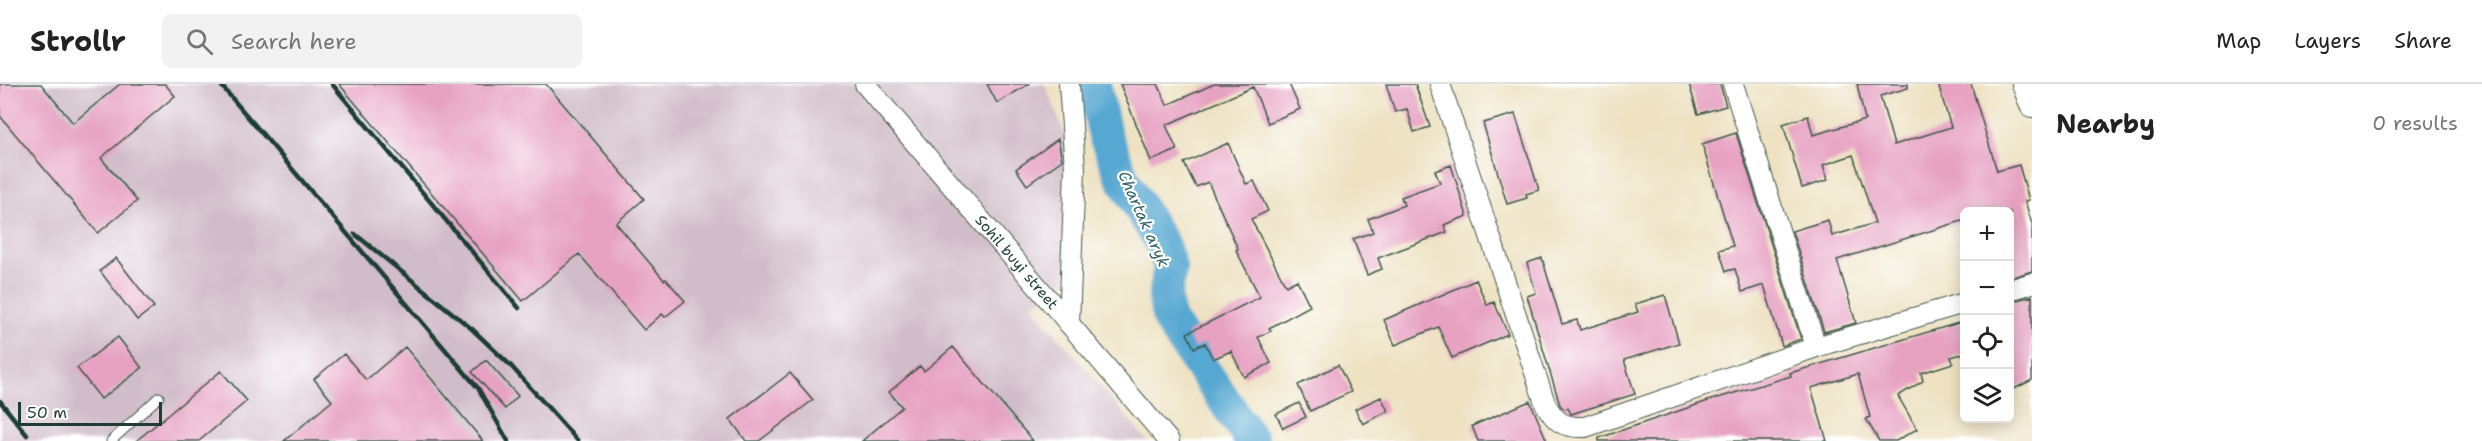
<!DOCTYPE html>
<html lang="en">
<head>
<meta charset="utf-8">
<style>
  :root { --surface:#fff; --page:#f2f2f2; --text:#222; --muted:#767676; --line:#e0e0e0 }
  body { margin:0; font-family:"Shantell Sans",sans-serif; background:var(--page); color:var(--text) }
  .controls { position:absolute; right:18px; bottom:18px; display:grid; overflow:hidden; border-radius:9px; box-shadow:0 3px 15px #0003 }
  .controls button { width:54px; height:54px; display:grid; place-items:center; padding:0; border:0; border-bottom:2px solid var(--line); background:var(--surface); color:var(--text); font:30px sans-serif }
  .scale { position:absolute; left:18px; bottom:15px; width:144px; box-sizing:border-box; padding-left:6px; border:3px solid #1f3d34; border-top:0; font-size:16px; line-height:21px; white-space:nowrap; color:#1f3d34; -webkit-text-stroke:4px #fff; paint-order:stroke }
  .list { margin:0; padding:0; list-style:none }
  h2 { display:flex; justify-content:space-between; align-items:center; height:78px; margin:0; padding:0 24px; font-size:26px }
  h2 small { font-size:20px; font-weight:400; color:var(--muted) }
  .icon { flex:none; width:33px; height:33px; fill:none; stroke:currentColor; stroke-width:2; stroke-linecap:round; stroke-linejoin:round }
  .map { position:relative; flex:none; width:2032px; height:357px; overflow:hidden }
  header { display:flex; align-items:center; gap:36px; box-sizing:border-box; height:84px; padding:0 30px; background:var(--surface); border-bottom:2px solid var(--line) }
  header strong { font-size:28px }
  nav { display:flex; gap:33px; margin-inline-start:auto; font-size:21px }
  .search { width:420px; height:54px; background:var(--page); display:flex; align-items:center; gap:15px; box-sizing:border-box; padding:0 21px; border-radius:9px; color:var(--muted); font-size:22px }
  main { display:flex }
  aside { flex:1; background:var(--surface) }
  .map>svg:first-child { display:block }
  .industrial { fill:#d1bdc9 }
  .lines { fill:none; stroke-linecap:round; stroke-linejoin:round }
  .river { stroke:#56a7d1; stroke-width:34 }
  .building { fill:#e7a2c2 }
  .service-casing { stroke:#3e5649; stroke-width:11 }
  .minor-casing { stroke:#3e5649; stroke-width:22 }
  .tertiary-casing { stroke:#3e5649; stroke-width:26 }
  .service { stroke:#fff; stroke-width:9 }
  .minor { stroke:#fff; stroke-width:20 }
  .tertiary { stroke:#fff; stroke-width:24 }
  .rail { stroke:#1f3d34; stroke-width:4.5 }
  .labels { text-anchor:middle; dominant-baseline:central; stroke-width:4.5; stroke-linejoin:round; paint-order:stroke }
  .street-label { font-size:15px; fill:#1f3d34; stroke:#fff }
  .water-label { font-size:16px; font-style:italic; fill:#32626b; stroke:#fff }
</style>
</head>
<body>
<header>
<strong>Strollr</strong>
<div class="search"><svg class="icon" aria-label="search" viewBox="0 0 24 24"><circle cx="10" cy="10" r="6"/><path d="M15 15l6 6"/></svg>Search here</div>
<nav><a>Map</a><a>Layers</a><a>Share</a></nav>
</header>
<main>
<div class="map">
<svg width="2032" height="357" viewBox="0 0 2032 357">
  <rect width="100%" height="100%" fill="#fff"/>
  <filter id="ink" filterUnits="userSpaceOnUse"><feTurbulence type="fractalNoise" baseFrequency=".0167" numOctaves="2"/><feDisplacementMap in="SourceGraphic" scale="12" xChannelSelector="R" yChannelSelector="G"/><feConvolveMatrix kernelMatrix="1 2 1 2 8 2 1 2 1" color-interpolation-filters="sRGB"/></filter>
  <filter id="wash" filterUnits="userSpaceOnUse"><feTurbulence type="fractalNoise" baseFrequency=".008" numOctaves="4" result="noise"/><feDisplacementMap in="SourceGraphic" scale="24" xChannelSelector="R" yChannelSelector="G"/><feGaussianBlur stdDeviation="1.35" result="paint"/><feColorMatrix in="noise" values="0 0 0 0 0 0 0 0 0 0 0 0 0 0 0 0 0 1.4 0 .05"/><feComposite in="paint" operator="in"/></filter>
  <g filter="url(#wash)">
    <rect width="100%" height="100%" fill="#eee2c3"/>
    <path class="industrial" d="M0,0H1045L1072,68L1065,197L1032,222L1147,357H0Z"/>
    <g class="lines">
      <path class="river" d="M1094,0L1105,52L1123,95L1163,162L1170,183L1165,215L1169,236L1252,357"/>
    </g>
    <g id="blocks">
      <path class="building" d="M0,0H41L73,39L120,0H165L175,12L101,74L137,117L98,149L0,32Z
        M339,0H546L644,115L616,139L664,196L666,195L685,217L665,233L662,230L644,246L579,170L523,217Z
        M987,0H1029L997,19Z
        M1120,0H1158L1167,21L1214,0H1289L1300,25L1268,39L1253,3L1166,41L1177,66L1151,77Z
        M1386,0H1415L1430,43L1414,48L1407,25L1395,28Z
        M1689,0H1720L1726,22L1698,30Z
        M1857,0H1908V4L1880,12L1894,61L1951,43L1938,0H1971L1997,87L2019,81L2029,116L2025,117L2032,140V187L2010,194V128H1965V136L1837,176L1856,239L1824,248L1792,147L1828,136L1832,152L1875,139L1853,71L1823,81L1828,96L1802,104L1783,40L1808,32L1813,51L1865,36Z
        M1515,30L1539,106L1526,110L1527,114L1507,120L1483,39Z
        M1736,49L1801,255L1782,262L1764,201L1742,208L1735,185L1726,187L1719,166L1733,162L1702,60Z
        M1058,55L1062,76L1027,101L1016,85Z
        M1228,59L1246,100L1254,97L1268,127L1251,135L1286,202L1297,196L1310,222L1269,244L1271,247L1258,253L1271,279L1244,293L1231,267L1213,275L1205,259L1194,264L1187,249L1260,213L1236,166L1238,165L1208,98L1196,103L1184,79Z
        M1451,81L1467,132L1444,141L1447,148L1378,174L1382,185L1367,191L1353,155L1373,148L1368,135L1404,121L1401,113L1440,99L1435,87Z
        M116,174L154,223L137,236L100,187Z
        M1542,174L1562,240L1577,236L1580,246L1638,228L1635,220L1665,211L1679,259L1624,276L1635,310L1571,330L1568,324L1564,325L1560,321L1527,212L1536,209L1527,179Z
        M1476,196L1487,221L1494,218L1508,250L1452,274L1438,243L1395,261L1384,236Z
        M2032,212V296L2010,307V218Z
        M1965,237V269L1951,273L1953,279L1921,289L1923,297L1898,312L1917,345L1896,357H1879L1866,335L1870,333L1858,290L1811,304L1827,357H1599V354L1711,316L1791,292L1790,289Z
        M118,253L142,284L101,315L77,284Z
        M405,263L483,357H284L332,317L314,295L344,270L366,296Z
        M953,263L1033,357H862L902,323L889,308L920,282L924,287Z
        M486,276L518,312L505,325L472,288Z
        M1338,281L1351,308L1310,327L1298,301Z
        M221,287L247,317L199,357H136Z
        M790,289L813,316L759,357H746L730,335Z
        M1381,313L1388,327L1363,340L1355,325Z
        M1530,317L1547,357H1478L1472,342Z
        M1299,319L1306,333L1283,344L1276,330Z"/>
    </g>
  </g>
  <g filter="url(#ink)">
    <use href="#blocks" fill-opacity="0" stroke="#3e5649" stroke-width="1.5"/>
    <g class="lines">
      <defs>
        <path id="service" d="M111,357L159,313"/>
        <g id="minor">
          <path id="s1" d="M865,0L1169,357"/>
          <path d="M1069,0L1075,85L1069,240"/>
          <path d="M1440,0L1545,319C1555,338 1563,344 1585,343L1816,263L1964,219"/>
          <path d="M1733,0L1816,263"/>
          <path d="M2010,206L2032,199"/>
        </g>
        <path id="tertiary" d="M2024,0L2032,21"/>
      </defs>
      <use href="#service" class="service-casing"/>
      <use href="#minor" class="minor-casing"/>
      <use href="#tertiary" class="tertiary-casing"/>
      <use href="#service" class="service"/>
      <use href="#minor" class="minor"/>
      <use href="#tertiary" class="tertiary"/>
      <path class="rail" d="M220,0L478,304L508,357
        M332,0L519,224
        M355,150L472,245L511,282L578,357
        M0,317L27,351"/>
    </g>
  </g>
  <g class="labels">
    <g class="street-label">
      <text stroke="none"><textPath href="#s1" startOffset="234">Sohil buyi street</textPath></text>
    </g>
    <g class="water-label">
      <text transform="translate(1144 135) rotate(66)">Chartak aryk</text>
    </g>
  </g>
</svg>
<div class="controls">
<button>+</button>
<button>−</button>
<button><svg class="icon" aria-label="locate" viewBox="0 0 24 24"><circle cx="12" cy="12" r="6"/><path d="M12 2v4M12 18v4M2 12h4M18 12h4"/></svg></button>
<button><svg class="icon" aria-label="layers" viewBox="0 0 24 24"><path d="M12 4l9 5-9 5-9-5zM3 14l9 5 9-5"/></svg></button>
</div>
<div class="scale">50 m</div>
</div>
<aside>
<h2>Nearby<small>0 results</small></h2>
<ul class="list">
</ul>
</aside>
</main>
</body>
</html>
